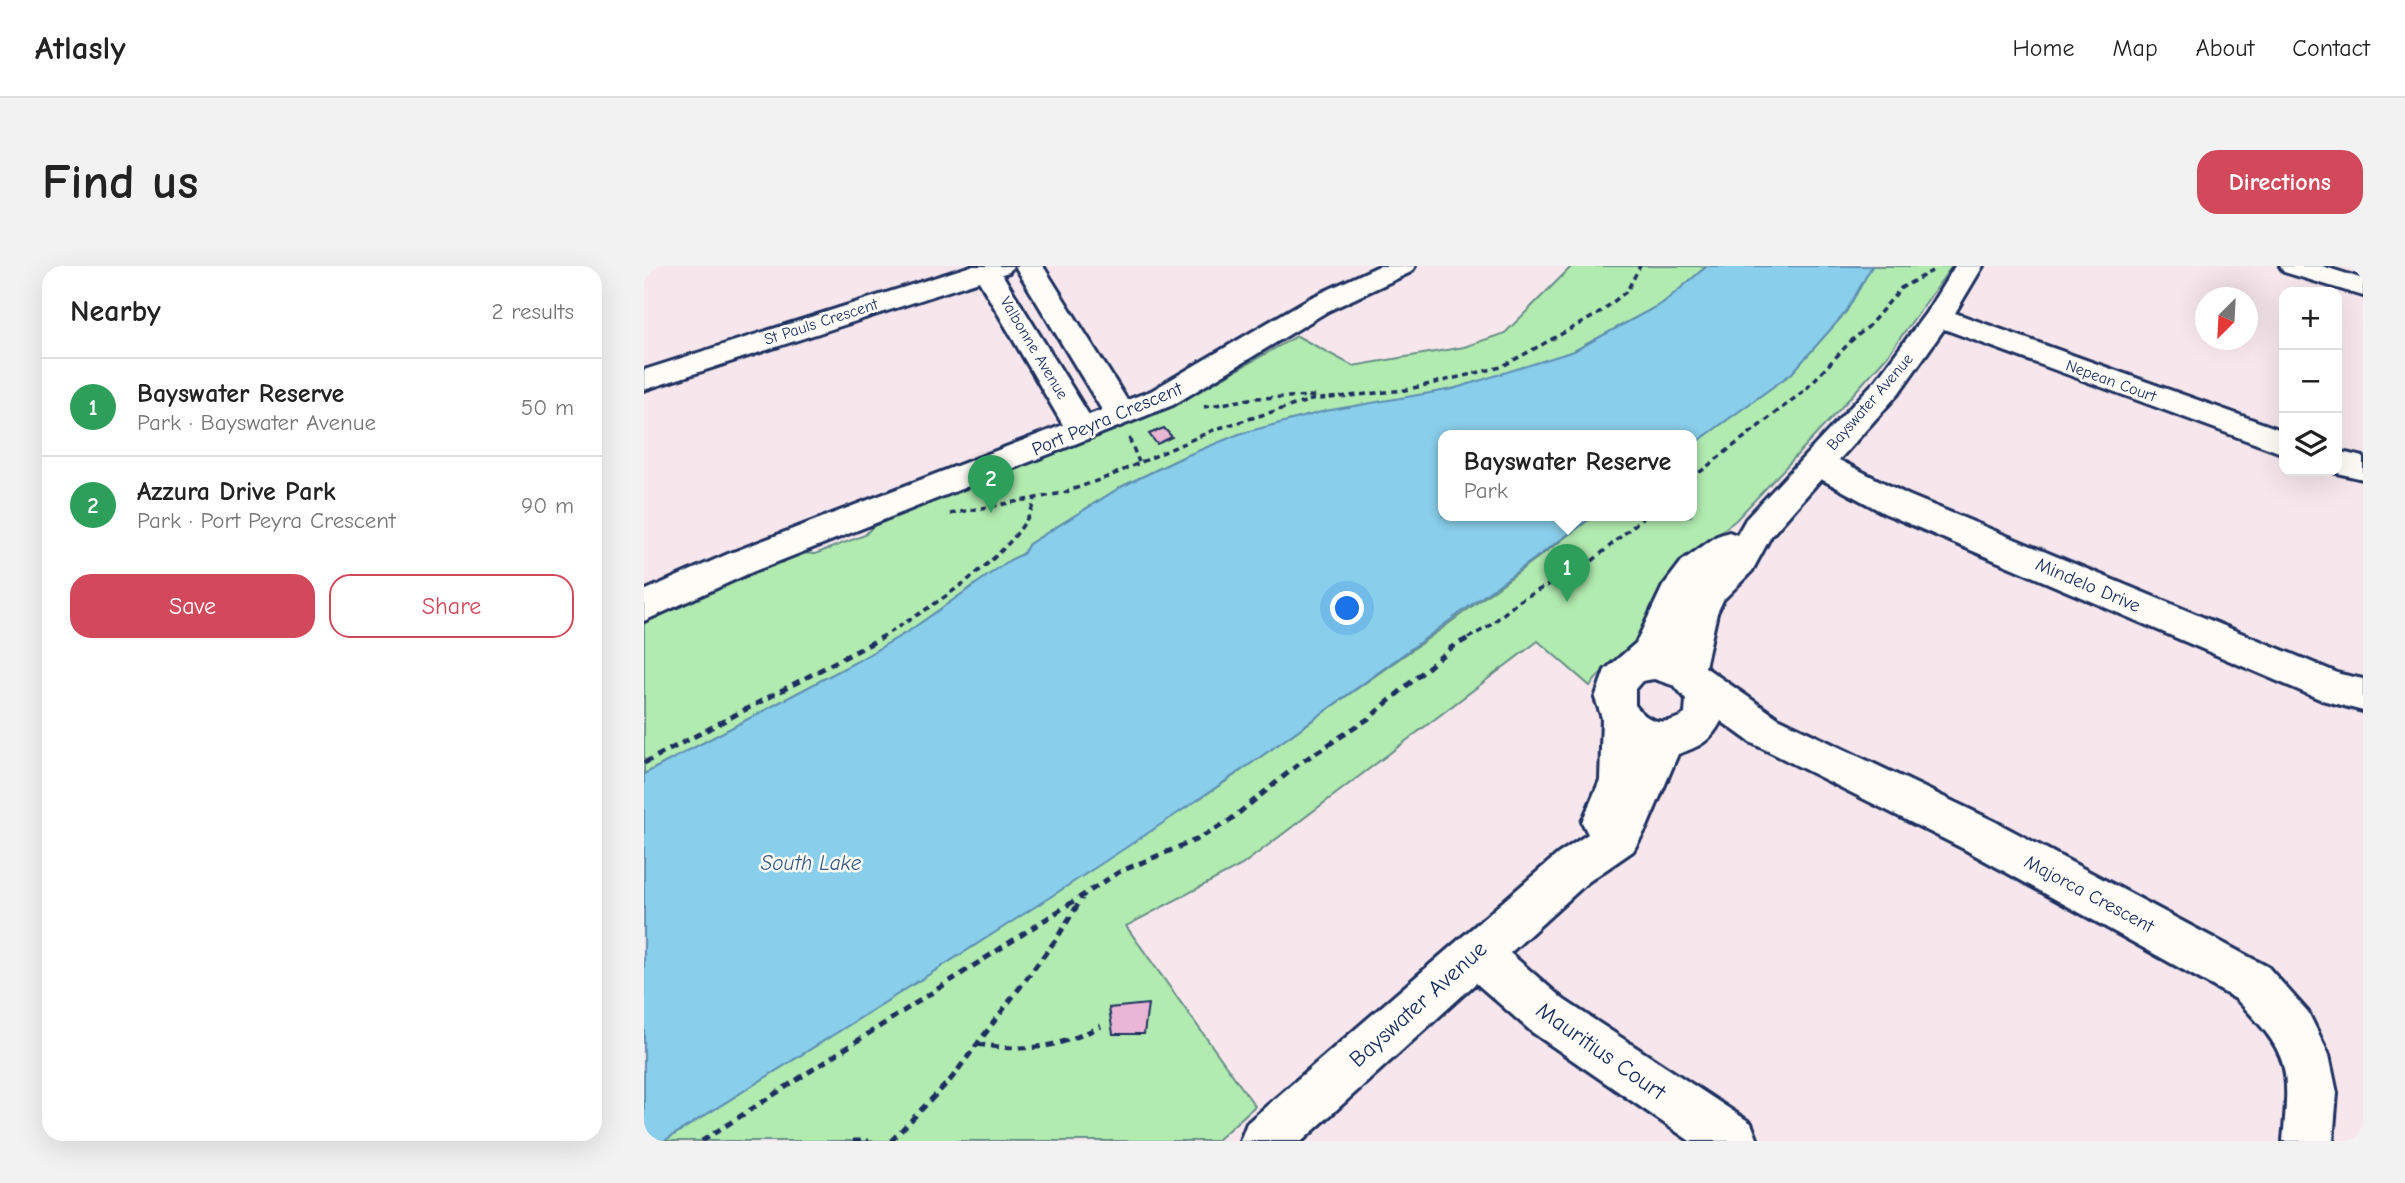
<!DOCTYPE html>
<html lang="en">
<head>
<meta charset="utf-8">
<style>
  :root { --surface:#fff; --page:#f2f2f2; --text:#222; --muted:#767676; --line:#e0e0e0; --accent:#d1495b }
  body { margin:0; font-family:"Comic Neue",sans-serif; background:var(--page); color:var(--text) }
  .controls { position:absolute; right:21px; top:21px; display:grid; overflow:hidden; border-radius:14px; box-shadow:0 7px 28px #0002 }
  .controls button { width:63px; height:63px; display:grid; place-items:center; padding:0; border:0; border-bottom:2px solid var(--line); background:var(--surface); color:var(--text); font:35px sans-serif }
  .compass { position:absolute; left:1551px; top:21px; width:63px; height:63px; border-radius:50%; background:var(--surface); box-shadow:0 7px 28px #0002; rotate:204deg }
  .you { position:absolute; left:704px; top:343px; width:24px; height:24px; margin:-18px; border:5px solid #fff; border-radius:50%; background:#1a73e8; box-shadow:0 0 0 10px #1a73e833 }
  .badge { display:grid; place-items:center; width:46px; height:46px; border-radius:50%; background:var(--accent); color:#fff; font-size:23px; font-weight:700 }
  .pin { position:absolute; translate:-50% -58px; filter:drop-shadow(0 2px 4px #0008) }
  .pin::after { content:''; position:absolute; top:37px; width:24px; height:21px; background:inherit; clip-path:polygon(0 0,100% 0,50% 100%) }
  .popup { position:absolute; left:794px; top:164px; width:259px; height:91px; box-sizing:border-box; display:grid; place-content:center; border-radius:14px; background:var(--surface); filter:drop-shadow(0 2px 5px #0005); font-size:23px; white-space:nowrap; color:var(--muted) }
  .popup b { font-size:26px; color:var(--text) }
  .popup::after { content:''; position:absolute; left:50%; top:100%; margin-left:-14px; border:14px solid transparent; border-top-color:var(--surface) }
  .list { margin:0; padding:0; list-style:none }
  h2 { display:flex; justify-content:space-between; align-items:center; height:91px; margin:0; padding:0 28px; font-size:30px }
  h2 small { font-size:23px; font-weight:400; color:var(--muted) }
  .list li { display:grid; grid-template-columns:46px 1fr auto; gap:21px; align-items:center; box-sizing:border-box; height:98px; padding:0 28px; border-top:2px solid var(--line) }
  .list b { display:block; font-size:26px; white-space:nowrap }
  .list p { margin:0; font-size:23px; white-space:nowrap; color:var(--muted) }
  .list em { font-size:23px; font-style:normal; color:var(--muted) }
  .actions { display:flex; gap:14px; padding:21px 28px }
  .actions a { flex:1; padding:16px 0; border:2px solid var(--accent); border-radius:21px; text-align:center; font-size:24px; color:var(--accent) }
  .actions .main { background:var(--accent); color:#fff }
  .icon { flex:none; width:38px; height:38px; fill:none; stroke:currentColor; stroke-width:2; stroke-linecap:round; stroke-linejoin:round }
  .map { position:relative; flex:none; width:1719px; height:875px; overflow:hidden; border-radius:21px }
  header { display:flex; align-items:center; gap:42px; box-sizing:border-box; height:98px; padding:0 35px; background:var(--surface); border-bottom:2px solid var(--line) }
  header strong { font-size:33px }
  nav { display:flex; gap:38px; margin-inline-start:auto; font-size:24px }
  .intro { display:flex; align-items:center; justify-content:space-between; box-sizing:border-box; height:168px; padding:0 42px }
  h1 { margin:0; font-size:49px }
  .button { padding:18px 32px; border-radius:21px; background:var(--accent); color:#fff; font-size:24px; font-weight:700 }
  main { display:flex; gap:42px; padding:0 42px }
  aside { flex:1; background:var(--surface); border-radius:21px; box-shadow:0 7px 28px #0002 }
  .map>svg:first-child { display:block }
  .green { fill:#b2ebb0; stroke:#668d87; stroke-width:2 }
  .water { fill:#89ceea; stroke:#5d8eb2; stroke-width:2 }
  .building { fill:#e9b7d5; stroke:#1b2f5e; stroke-width:2 }
  .lines { fill:none; stroke-linecap:round; stroke-linejoin:round }
  .minor-casing { stroke:#1b2f5e; stroke-width:6 }
  .path-far1 { stroke:#1b2f5e; stroke-width:3.5; stroke-dasharray:6 4.5; stroke-linecap:butt }
  .path { stroke:#1b2f5e; stroke-width:5; stroke-dasharray:8 6; stroke-linecap:butt }
  .minor { fill:#fdfcf7; fill-rule:evenodd }
  .labels { text-anchor:middle; dominant-baseline:central; stroke-width:5; stroke-linejoin:round; paint-order:stroke }
  .far-street-label { font-size:16px; fill:#1b2f5e; stroke:#fdfcf7 }
  .street-label { font-size:19px; fill:#1b2f5e; stroke:#fdfcf7 }
  .water-label { font-size:21px; font-style:italic; fill:#365781; stroke:#fdfcf7 }
  .near-street-label { font-size:23px; fill:#1b2f5e; stroke:#fdfcf7 }
</style>
</head>
<body>
<header>
<strong>Atlasly</strong>
<nav><a>Home</a><a>Map</a><a>About</a><a>Contact</a></nav>
</header>
<div class="intro"><h1>Find us</h1><a class="button">Directions</a></div>
<main>
<aside>
<h2>Nearby<small>2 results</small></h2>
<ul class="list">
<li><span class="badge" style="background:#2e9e5b">1</span><div><b>Bayswater Reserve</b><p>Park · Bayswater Avenue</p></div><em>50 m</em></li>
<li><span class="badge" style="background:#2e9e5b">2</span><div><b>Azzura Drive Park</b><p>Park · Port Peyra Crescent</p></div><em>90 m</em></li>
</ul>
<div class="actions"><a class="main">Save</a><a>Share</a></div>
</aside>
<div class="map">
<svg width="1719" height="875" viewBox="0 0 1719 875">
  <rect width="100%" height="100%" fill="#f7e7ed"/>
  <filter id="ink" filterUnits="userSpaceOnUse"><feTurbulence type="fractalNoise" baseFrequency=".0143" numOctaves="2"/><feDisplacementMap in="SourceGraphic" scale="14" xChannelSelector="R" yChannelSelector="G"/><feConvolveMatrix kernelMatrix="1 2 1 2 8 2 1 2 1" color-interpolation-filters="sRGB"/></filter>
  <g filter="url(#ink)">
    <path class="green" d="M928,0H1063L1019,37L930,85L851,112L539,191L477,221L385,278L379,288L366,294L265,365L212,396L0,508V355L106,306L158,287L171,288L221,269L232,257L494,155L534,137L653,70L709,100L820,81L861,67Z
      M1228,0H1308L1243,90L1195,144L1092,254L1039,295L992,382C970,390 960,403 946,420L894,375L598,599L482,660L611,840L572,875H20L301,698L581,516L796,364L950,250H1047V180L1148,107L1202,46Z"/>
    <path class="water" d="M1063,0H1228L1202,46L1148,107L1047,180V170H799V250H950C826,338 705,431 580,516C396,641 208,757 20,875H0V508L212,396L265,365L366,294L379,288L385,278L477,221L539,191L595,168L681,145L809,123L930,85L1019,37Z"/>
    <path class="building" d="M520,162L528,171L513,178L505,168Z
      M504,738L500,768H469L465,742Z"/>
    <g class="lines">
      <defs>
        <path id="minor" d="M327,0H369L365,6L358,8L445,149L458,144L371,0H399L483,134L507,125L664,33L735,0H771L767,6L684,45L529,139L108,306L0,355V325L84,288L419,159L335,15L0,124V104Z
          M1311,0H1339L1311,47L1640,165V188L1300,63L1254,128L1195,194L1264,229L1696,408L1719,413V445L1678,434L1240,247L1177,213L1127,270L1108,305L1079,334L1073,347L1061,401L1134,452L1350,555L1624,701L1664,746L1685,789L1693,827L1689,875H1639C1646,800 1646,788 1592,733L1320,583L1106,476L1077,455C1067,475 1055,481 1034,488L1003,561L989,585L944,616L866,687L920,734L1107,857L1114,875H1046L888,766L832,717L658,875H596L603,857L914,588L944,568L938,556L956,514L958,452L951,432L961,404L992,377L1019,320L1038,295L1073,270L1085,266L1093,269L1102,253L1232,114L1282,47ZM1010,413L1031,420L1042,433L1041,448C1022,460 1005,458 991,439V423L998,415Z
          M1636,0H1678L1719,13V30L1640,6Z
          M1693,185L1719,191V213L1684,205H1693Z"/>
      </defs>
      <use href="#minor" class="minor-casing"/>
      <path class="path-far1" d="M560,141L612,132L673,130
        M485,172L495,196
        M1047,213L1161,124L1207,75L1224,61L1257,22L1288,5
        M306,248L419,227L466,210L572,163L667,134L761,124L857,101L954,48L983,25L996,0
        M236,372C282,344 378,287 391,233
        M824,372L844,361L876,334L947,296L1001,250"/>
      <path class="path" d="M0,497L239,371
        M333,778C383,786 411,783 457,760
        M58,875L475,606L554,573L585,555L656,497L724,453L808,381L827,371
        M209,875H225
        M247,875L307,813L413,672L438,632"/>
      <use href="#minor" class="minor"/>
    </g>
  </g>
  <g class="labels">
    <g class="far-street-label">
      <text transform="translate(177 56) rotate(-18)">St Pauls Crescent</text>
      <text transform="translate(390 82) rotate(59)">Valbonne Avenue</text>
      <text transform="translate(1467 115) rotate(20)">Nepean Court</text>
      <text transform="translate(1226 136) rotate(-49)">Bayswater Avenue</text>
    </g>
    <g class="street-label">
      <text transform="translate(463 153) rotate(-23)">Port Peyra Crescent</text>
      <text transform="translate(1444 319) rotate(23)">Mindelo Drive</text>
      <text transform="translate(1445 628) rotate(28)">Majorca Crescent</text>
    </g>
    <g class="water-label">
      <text x="167" y="597">South Lake</text>
    </g>
    <g class="near-street-label">
      <text transform="translate(774 738) rotate(-42)">Bayswater Avenue</text>
      <text transform="translate(957 785) rotate(35)">Mauritius Court</text>
    </g>
  </g>
</svg>
<div class="controls">
<button>+</button>
<button>−</button>
<button><svg class="icon" aria-label="layers" viewBox="0 0 24 24"><path d="M12 4l9 5-9 5-9-5zM3 14l9 5 9-5"/></svg></button>
</div>
<svg class="compass" viewBox="-18 -18 36 36"><path d="M0-13l5 13h-10z" fill="#e53935"/><path d="M0 13l5-13h-10z" fill="#767676"/></svg>
<div class="you"></div>
<div class="pin badge" style="left:923px;top:336px;background:#2e9e5b">1</div>
<div class="popup"><b>Bayswater Reserve</b>Park</div>
<div class="pin badge" style="left:347px;top:247px;background:#2e9e5b">2</div>
</div>
</main>
</body>
</html>
